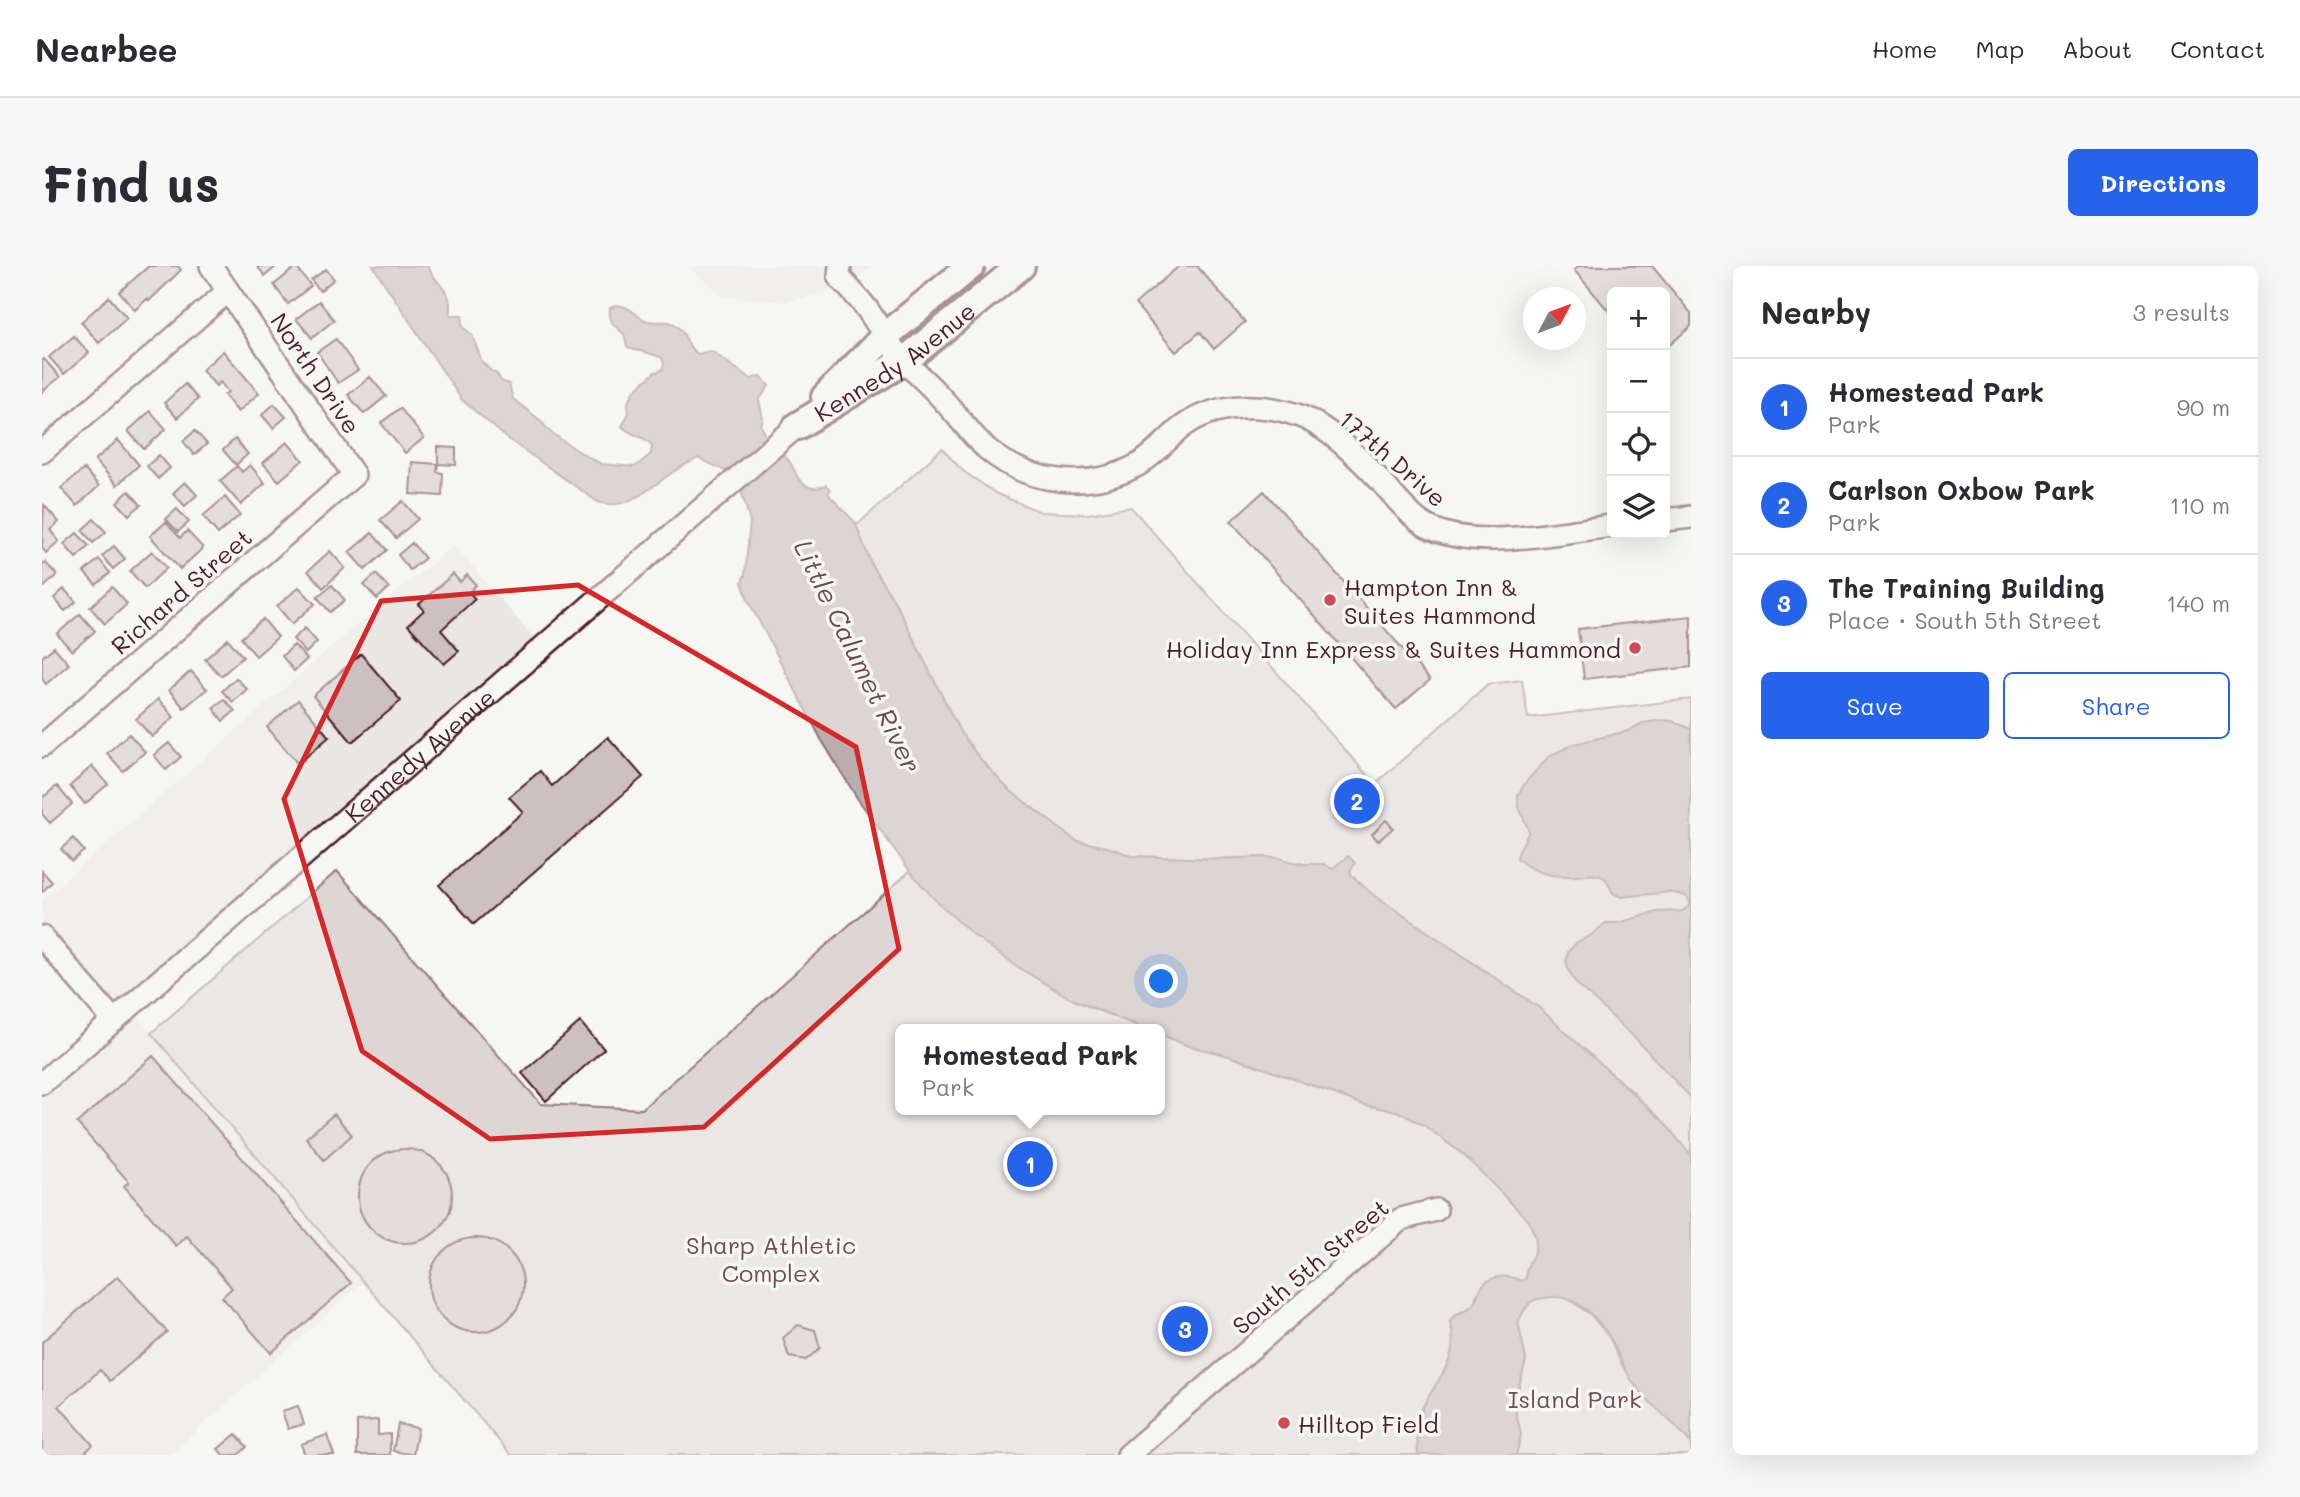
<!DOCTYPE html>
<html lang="en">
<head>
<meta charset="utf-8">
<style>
  :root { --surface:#fff; --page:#f7f7f7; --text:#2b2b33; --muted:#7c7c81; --line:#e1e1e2; --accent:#2563eb }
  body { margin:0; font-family:Mali,sans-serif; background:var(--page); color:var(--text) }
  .controls { position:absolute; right:21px; top:21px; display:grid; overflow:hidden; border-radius:10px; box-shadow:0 7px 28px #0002 }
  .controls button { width:63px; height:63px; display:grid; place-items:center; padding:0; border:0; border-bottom:2px solid var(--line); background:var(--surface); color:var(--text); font:35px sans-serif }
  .compass { position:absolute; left:1481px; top:21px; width:63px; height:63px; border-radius:50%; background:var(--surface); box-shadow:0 7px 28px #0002; rotate:49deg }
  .you { position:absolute; left:1120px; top:716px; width:24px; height:24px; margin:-18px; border:5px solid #fff; border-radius:50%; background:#1a73e8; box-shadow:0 0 0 10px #1a73e833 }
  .badge { display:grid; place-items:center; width:46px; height:46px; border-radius:50%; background:var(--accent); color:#fff; font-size:23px; font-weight:700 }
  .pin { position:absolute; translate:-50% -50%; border:4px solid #fff; box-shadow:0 2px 7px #0006 }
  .popup { position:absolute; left:853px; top:758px; width:270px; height:91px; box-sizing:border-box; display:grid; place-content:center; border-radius:10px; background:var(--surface); filter:drop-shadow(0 2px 5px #0005); font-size:23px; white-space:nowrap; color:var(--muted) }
  .popup b { font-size:26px; color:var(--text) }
  .popup::after { content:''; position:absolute; left:50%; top:100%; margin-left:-14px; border:14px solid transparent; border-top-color:var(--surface) }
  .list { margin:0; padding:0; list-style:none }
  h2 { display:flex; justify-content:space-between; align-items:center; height:91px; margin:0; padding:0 28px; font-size:30px }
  h2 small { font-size:23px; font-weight:400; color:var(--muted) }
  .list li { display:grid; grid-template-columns:46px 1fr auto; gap:21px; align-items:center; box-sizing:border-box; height:98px; padding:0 28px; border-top:2px solid var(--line) }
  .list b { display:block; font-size:26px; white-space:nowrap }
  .list p { margin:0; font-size:23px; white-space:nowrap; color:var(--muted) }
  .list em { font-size:23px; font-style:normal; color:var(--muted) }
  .actions { display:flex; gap:14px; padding:21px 28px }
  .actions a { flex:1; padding:16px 0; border:2px solid var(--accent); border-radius:10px; text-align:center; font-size:24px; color:var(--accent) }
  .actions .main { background:var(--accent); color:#fff }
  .icon { flex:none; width:38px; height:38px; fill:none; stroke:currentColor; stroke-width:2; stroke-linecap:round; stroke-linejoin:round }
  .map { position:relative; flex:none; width:1649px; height:1189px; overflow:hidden; border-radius:10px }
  header { display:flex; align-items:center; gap:42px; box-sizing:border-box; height:98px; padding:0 35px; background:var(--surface); border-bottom:2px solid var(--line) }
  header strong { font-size:33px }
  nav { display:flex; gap:38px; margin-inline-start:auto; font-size:24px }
  .intro { display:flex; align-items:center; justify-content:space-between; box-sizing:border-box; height:168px; padding:0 42px }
  h1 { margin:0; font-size:49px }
  .button { padding:18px 32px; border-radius:10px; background:var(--accent); color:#fff; font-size:24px; font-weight:700 }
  main { display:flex; gap:42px; padding:0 42px }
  aside { flex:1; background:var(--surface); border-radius:10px; box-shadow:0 7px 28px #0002 }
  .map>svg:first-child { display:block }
  .built { fill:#e9e6e3 }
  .green { fill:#ddd6d5; stroke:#947a80; stroke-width:2 }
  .water { fill:#bbadae; stroke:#8e747a; stroke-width:2 }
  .building { fill:#ccc1c0; stroke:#4a1f2b; stroke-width:2 }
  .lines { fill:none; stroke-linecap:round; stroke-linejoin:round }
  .minor-casing { stroke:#4a1f2b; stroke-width:26 }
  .major-casing { stroke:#4a1f2b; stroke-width:32 }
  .minor { stroke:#f6f6f2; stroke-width:21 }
  .major { stroke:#f6f6f2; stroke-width:26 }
  .marked { fill:none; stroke:#d62828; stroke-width:5; stroke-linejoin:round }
  .poi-dot { fill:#d1495b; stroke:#f6f6f2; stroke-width:2.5 }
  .labels { text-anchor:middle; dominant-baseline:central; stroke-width:7; stroke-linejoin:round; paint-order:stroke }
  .street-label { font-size:24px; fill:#4a1f2b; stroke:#f6f6f2 }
  .poi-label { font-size:24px; fill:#4a1f2b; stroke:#f6f6f2; text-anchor:start }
  .park-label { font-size:24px; fill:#6f4d56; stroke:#f6f6f2 }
  .water-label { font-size:26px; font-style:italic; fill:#6c4a52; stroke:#f6f6f2 }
</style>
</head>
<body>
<header>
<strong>Nearbee</strong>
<nav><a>Home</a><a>Map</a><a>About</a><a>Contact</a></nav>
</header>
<div class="intro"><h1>Find us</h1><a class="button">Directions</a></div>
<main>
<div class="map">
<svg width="1649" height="1189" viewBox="0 0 1649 1189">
  <rect width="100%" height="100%" fill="#f6f6f2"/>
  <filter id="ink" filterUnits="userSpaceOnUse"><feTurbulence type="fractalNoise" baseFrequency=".0143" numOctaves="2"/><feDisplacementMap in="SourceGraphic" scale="14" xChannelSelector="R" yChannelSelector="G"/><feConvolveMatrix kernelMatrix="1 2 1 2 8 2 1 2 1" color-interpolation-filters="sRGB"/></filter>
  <g filter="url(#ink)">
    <path class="built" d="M646,0H831L799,23L744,36L681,30Z
      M412,279L497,378L73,749L0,664V634L310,363Z
      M91,745L321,1016L127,1189H0V823Z"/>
    <path class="green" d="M900,183L921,205L955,228L999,246L1046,248L1089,241L1333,518L1446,418L1480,414L1486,452L1649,433V889L1590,825L1550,791L1496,741L1330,628L1309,609L1308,605L1311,600L1295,599L1290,603L1224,591L1174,593L1090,590L1065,581L1035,575L1022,566L966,523L939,494L918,466L855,340L830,300L814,260Z
      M295,605L499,838L600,843L868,605C913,657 967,700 1029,732C1053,745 1080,753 1104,763H858V844H1118V768L1144,779L1187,790L1255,814L1322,839L1355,845L1382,859L1423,890L1487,955L1494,972L1493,985L1484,1004V1012L1480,1015L1468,1011L1435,1028L1431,1040L1411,1050L1408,1055C1418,1091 1401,1106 1384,1135C1374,1151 1375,1171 1376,1189H469L109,767Z
      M1522,1030L1549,1049L1567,1071L1581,1101L1649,1177V1189H1474L1479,1168L1474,1148L1475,1127L1484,1094L1476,1056C1490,1028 1493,1032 1522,1030Z"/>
    <path class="water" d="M331,0H386C394,21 410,20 408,47L410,49H420L421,61L430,69L440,96L449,105L455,108L459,115L467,118L471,133L498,154L508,166L539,187L559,198L593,201L609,188L610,179C601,169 589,170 580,160L587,147L586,137L593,124L613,106L620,104L622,98L620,92C608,86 596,86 585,81L582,68C573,60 566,56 568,42C583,34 591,48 603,54C614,59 626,51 636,61C645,69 644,81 656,88L669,85L709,113L719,110L727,120L717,134L721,153L719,159C724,174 737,183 747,195C754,204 754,216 767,221C773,223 779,222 784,219L788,224L786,228L813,256L830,300L855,340L918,466L939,494L966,523L1022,566L1035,575L1065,581L1090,590L1174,593L1224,591L1238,592L1255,598H1282L1290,603L1306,590L1313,597L1308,605L1309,609L1330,628L1496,741L1621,855L1649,889V1177C1635,1158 1612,1143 1596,1123C1582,1107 1578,1088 1567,1070C1556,1053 1534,1029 1512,1031C1489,1032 1486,1035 1476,1056L1484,1094L1475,1127L1474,1148L1479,1168L1474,1189H1376C1375,1171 1374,1152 1384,1135C1400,1108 1418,1089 1408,1055C1414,1047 1426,1046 1431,1039C1436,1032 1436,1023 1442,1018C1452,1008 1468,1009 1480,1015L1484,1013V1004L1493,985L1494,972L1487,955L1423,890L1382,859L1355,845L1322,839L1255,814L1187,790L1144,779L1118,768V763H1104L1030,733L979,703L930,668L892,633L868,605L815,532L779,473L706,334L700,316L703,308L708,256L699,224L682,204L656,192C649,196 642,199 636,203C612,217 587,247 556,236L466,173L420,134Z
      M1619,454L1630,455L1649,463V832L1593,772L1534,717L1527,705L1524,694L1526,686L1535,676L1548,670L1564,657H1576L1615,646L1640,645L1646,641L1648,636L1644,630L1628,626L1579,631L1571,627L1563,612C1553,607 1546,609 1535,610C1511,611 1494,608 1475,593C1476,581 1483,576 1487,565L1476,539V529L1483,517L1507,490L1532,478L1586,465L1601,457Z"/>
    <path class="building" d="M107,0H136L139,4L107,35L105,33L93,44L77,26Z
      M215,0H235L223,10Z
      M1137,0H1155L1203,56L1172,83L1158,66L1134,86L1093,38Z
      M1537,0H1610L1649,47V60L1623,83V26H1570V49L1532,4Z
      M254,1L269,20L246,38L232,19Z
      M284,3L292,13L278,25L269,14Z
      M67,31L85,52L57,77L39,56Z
      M277,35L292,54L270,72L254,53Z
      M32,70L47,87L22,108L7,91Z
      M294,73L316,104L296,117L275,86Z
      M181,85L217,127L196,146L182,129L186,126L178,116L174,120L160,104Z
      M2,93L18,111L0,126V95Z
      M328,111L344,130L322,148L306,129Z
      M143,118L156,133L135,152L122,137Z
      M232,138L244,151L231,162L220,149Z
      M358,142L382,172L363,187L339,157Z
      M108,145L124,163L102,183L86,165Z
      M153,165L165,178L152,189L141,175Z
      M193,173L206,188L194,199L181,184Z
      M76,174L97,199L75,219L53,194Z
      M245,176L261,194L237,215L221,197Z
      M396,181L414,182V199L396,198Z
      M117,189L128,202L116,213L105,200Z
      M370,196L396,198L395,206L401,207L400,230L368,228Z
      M208,199L223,217L199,239L178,215L195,200L200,206Z
      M42,203L57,220L35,240L19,222Z
      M143,216L155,229L143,240L131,227Z
      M87,225L99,239L87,249L75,236Z
      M1222,225L1388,414L1354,443L1189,255Z
      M183,231L198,249L176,268L161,250Z
      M361,235L376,253L354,272L338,254Z
      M2,239L17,256L8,264L17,275L4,287L0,282Z
      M135,243L147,256L136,266L124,253Z
      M52,253L64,266L51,277L40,264Z
      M124,256L138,272L145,265L161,282L138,303L108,270Z
      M35,267L47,280L34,292L22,278Z
      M330,267L345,284L323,304L307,286Z
      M370,277L383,292L368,304L356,289Z
      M72,280L83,293L71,303L60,290Z
      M110,285L125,302L103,322L88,305Z
      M288,285L303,302L281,322L266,305Z
      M57,293L68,307L54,319L42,306Z
      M3,296L15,309L1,322L0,299Z
      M334,308L347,322L335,333L322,319Z
      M411,308L418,316L425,309L434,319L427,326L433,333L399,364L417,385L402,398L366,359L382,344L377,338Z
      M290,319L303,334L288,346L275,331Z
      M70,321L85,338L63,358L48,341Z
      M257,321L273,338L250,358L235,340Z
      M22,323L34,336L23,345L12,332Z
      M38,348L53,365L30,385L15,368Z
      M1649,350V401L1542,413L1536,363Z
      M221,353L236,371L214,390L199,372Z
      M263,362L275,376L264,387L251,373Z
      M186,373L201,391L179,410L163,393Z
      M252,379L265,393L252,405L240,390Z
      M12,381L27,398L4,418L0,413V391Z
      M319,388L359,435L310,476L271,430Z
      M149,405L165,423L142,442L127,424Z
      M194,412L205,423L191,436L180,425Z
      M116,433L132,451L110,471L94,453Z
      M182,433L193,445L181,455L171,442Z
      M256,434L287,471L256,498L225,461Z
      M87,468L103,486L81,505L65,487Z
      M566,471L601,511L432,658L397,619L481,546L467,531L498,505L510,520Z
      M127,477L139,491L124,504L112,489Z
      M50,500L66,518L43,538L28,520Z
      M15,520L30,538L8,557L0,548V532Z
      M1344,554L1351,562L1336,575L1330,568Z
      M31,572L42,585L30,595L19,583Z
      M0,605L10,616L0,626Z
      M538,756L562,783L504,835L480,807Z
      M111,790L309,1017L229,1087L180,1031L190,1022L145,970L134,980L82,920L87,916L35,857Z
      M292,848L310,869L282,894L264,872Z
      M316 930a47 47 0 1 1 94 0a47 47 0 1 1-94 0Z
      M387 1019a47 47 0 1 1 94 0a47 47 0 1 1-94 0Z
      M76,1010L125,1066L68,1115L58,1104L17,1140L51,1179L40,1189H0V1076Z
      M1142,1045L1161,1067L1144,1082L1126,1059Z
      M756,1059L773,1064L778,1082L764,1094L747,1091L741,1072Z
      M256,1140L262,1158L246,1163L240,1145Z
      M336,1154V1169L348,1168V1189H315V1155Z
      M356,1158L376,1162L371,1189L351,1185Z
      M194,1168L205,1181L196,1189H181L176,1183Z
      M285,1169L292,1189H263L259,1178Z"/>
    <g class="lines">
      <defs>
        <g id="minor">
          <path d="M798,0L797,11C806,21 817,32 825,43C837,60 847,79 862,95C876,109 890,121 903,136C917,151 930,170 945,183C986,218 1047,225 1094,200C1111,191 1124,174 1139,162C1171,137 1218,136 1255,149C1283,158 1314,189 1334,210C1348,225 1362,244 1378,256C1424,288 1516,266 1570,260"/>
          <path d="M0,186L186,25"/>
          <path d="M1623,254L1649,251"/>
          <path d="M0,480L312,209L169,0"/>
          <path d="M0,671L72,755"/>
          <path id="s1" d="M0,817L755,160"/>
          <path d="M1086,1189L1359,953L1394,944"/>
        </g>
        <g id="major">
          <path d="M783,131L843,70L929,0"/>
          <path id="s2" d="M755,160L862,95L979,0"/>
        </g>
      </defs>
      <use href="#minor" class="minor-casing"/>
      <use href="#major" class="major-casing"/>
      <use href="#minor" class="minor"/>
      <use href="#major" class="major"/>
    </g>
  </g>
  <path d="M0 0H1649V1189H0ZM536,319L814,481L857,683L662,861L448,873L320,785L242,533L339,335Z" fill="#f6f6f2" fill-opacity=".55" fill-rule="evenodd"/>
  <path class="marked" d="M536,319L814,481L857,683L662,861L448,873L320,785L242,533L339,335Z"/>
  <g class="poi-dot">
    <circle cx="1288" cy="334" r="7"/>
    <circle cx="1593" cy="382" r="7"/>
    <circle cx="1242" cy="1157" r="7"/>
  </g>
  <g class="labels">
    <g class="street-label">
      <text stroke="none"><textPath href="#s2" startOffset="117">Kennedy Avenue</textPath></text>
      <text transform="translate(274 107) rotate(56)">North Drive</text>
      <text transform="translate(1351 192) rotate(41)">177th Drive</text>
      <text transform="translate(139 325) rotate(-41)">Richard Street</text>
      <text stroke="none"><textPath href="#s1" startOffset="500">Kennedy Avenue</textPath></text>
      <text transform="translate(1268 1000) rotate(-40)">South 5th Street</text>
    </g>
    <g class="poi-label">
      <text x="1302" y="320">Hampton Inn &amp;<tspan x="1302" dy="28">Suites Hammond</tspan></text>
      <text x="1579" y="382" text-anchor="end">Holiday Inn Express &amp; Suites Hammond</text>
      <text x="1256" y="1157">Hilltop Field</text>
    </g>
    <g class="park-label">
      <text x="729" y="978">Sharp Athletic<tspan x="729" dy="28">Complex</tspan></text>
      <text x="1533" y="1132">Island Park</text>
    </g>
    <g class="water-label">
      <text transform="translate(816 390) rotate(64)">Little Calumet River</text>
    </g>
  </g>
</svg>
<div class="controls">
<button>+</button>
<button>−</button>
<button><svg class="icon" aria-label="locate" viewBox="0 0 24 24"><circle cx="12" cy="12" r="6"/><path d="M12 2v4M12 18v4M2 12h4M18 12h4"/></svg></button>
<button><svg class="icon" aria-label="layers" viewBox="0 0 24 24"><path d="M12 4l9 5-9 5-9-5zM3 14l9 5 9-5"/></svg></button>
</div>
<svg class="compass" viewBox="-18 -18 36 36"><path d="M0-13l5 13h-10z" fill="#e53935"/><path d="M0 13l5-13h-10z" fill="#7c7c81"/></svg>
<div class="you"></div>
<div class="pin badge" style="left:988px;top:898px">1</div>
<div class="popup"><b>Homestead Park</b>Park</div>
<div class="pin badge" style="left:1315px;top:535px">2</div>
<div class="pin badge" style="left:1143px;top:1063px">3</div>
</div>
<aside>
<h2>Nearby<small>3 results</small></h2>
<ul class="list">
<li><span class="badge">1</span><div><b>Homestead Park</b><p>Park</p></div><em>90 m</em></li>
<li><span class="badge">2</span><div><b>Carlson Oxbow Park</b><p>Park</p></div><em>110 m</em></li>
<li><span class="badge">3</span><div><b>The Training Building</b><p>Place · South 5th Street</p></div><em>140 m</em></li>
</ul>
<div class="actions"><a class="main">Save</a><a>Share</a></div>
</aside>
</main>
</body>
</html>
